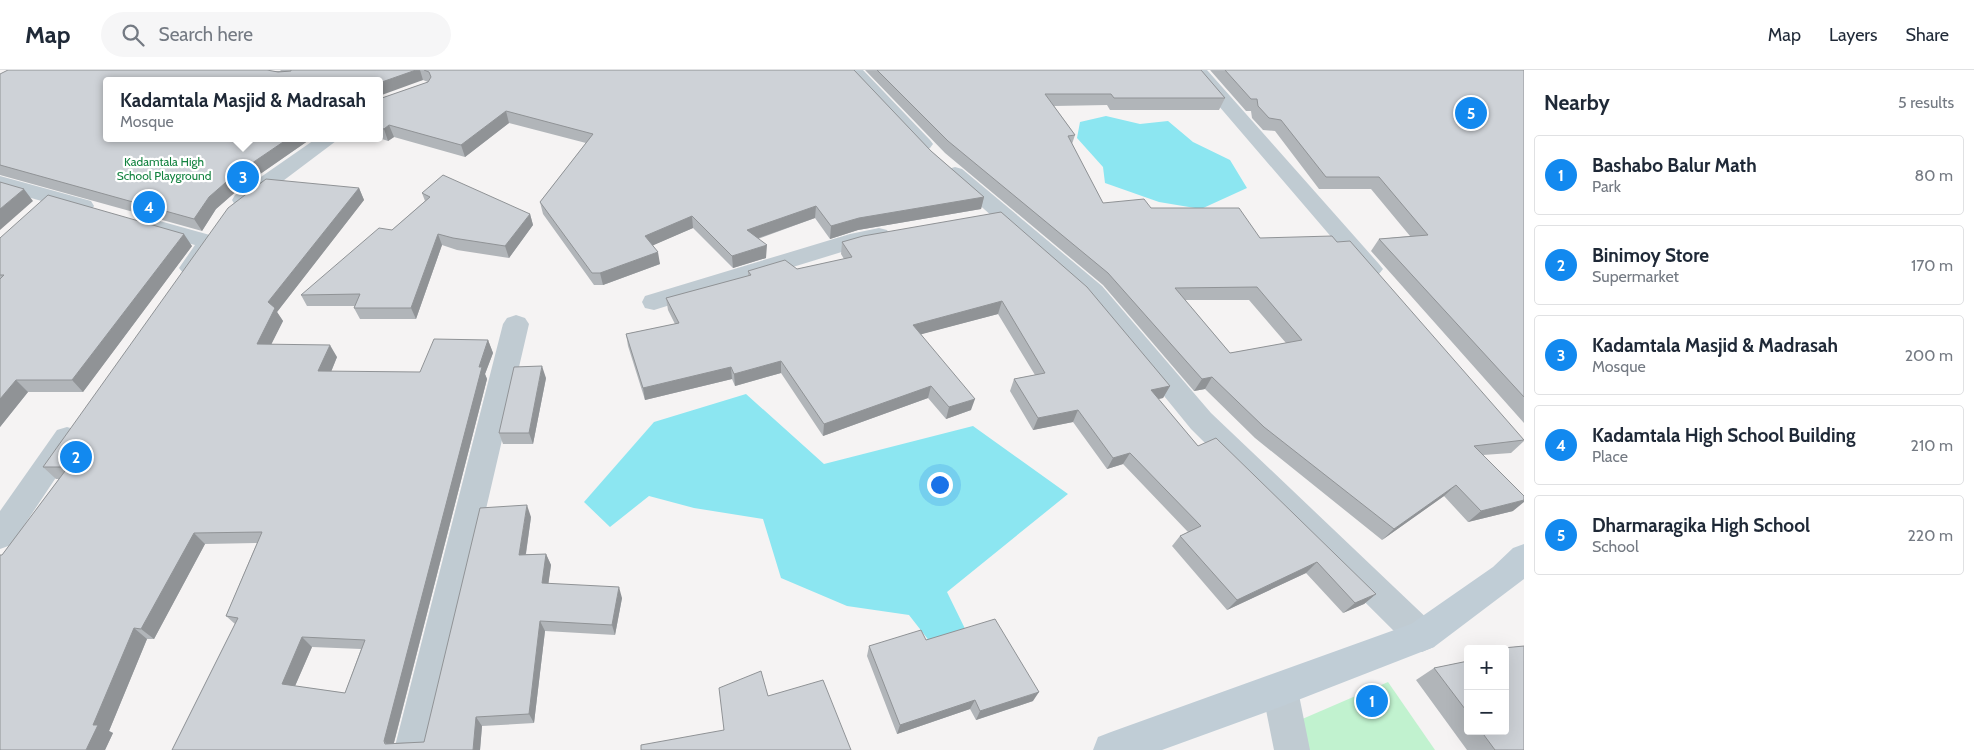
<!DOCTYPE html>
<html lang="en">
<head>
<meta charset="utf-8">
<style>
  :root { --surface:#fff; --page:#f6f6f7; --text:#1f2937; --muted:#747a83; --line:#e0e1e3; --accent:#1289ef }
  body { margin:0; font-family:Cabin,sans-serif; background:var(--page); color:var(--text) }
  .controls { position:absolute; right:15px; bottom:15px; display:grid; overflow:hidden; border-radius:5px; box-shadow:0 5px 20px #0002 }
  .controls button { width:45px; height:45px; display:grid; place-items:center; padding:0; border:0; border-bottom:1px solid var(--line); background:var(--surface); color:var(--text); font:25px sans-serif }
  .you { position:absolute; left:939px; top:414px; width:18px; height:18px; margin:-12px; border:4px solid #fff; border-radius:50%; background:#1a73e8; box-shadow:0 0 0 8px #1a73e833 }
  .badge { display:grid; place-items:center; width:32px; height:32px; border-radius:50%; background:var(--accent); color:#fff; font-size:16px; font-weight:700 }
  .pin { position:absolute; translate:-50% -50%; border:2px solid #fff; box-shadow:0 1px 5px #0006 }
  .popup { position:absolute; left:103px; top:7px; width:280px; height:65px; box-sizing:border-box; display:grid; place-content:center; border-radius:5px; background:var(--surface); filter:drop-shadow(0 1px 4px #0005); font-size:16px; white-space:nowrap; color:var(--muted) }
  .popup b { font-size:19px; color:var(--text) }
  .popup::after { content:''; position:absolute; left:50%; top:100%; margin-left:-10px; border:10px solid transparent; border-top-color:var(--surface) }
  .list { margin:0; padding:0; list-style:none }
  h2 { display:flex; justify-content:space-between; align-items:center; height:65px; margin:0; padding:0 20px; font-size:21px }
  h2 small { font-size:16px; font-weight:400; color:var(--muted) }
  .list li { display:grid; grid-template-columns:32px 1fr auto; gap:15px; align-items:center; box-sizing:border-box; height:80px; margin:0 10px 10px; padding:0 10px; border:1px solid var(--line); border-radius:5px }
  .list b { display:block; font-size:19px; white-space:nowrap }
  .list p { margin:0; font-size:16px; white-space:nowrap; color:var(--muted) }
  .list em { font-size:16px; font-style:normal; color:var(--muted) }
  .icon { flex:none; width:28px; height:28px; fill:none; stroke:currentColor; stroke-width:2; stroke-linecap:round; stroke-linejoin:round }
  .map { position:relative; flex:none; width:1524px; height:680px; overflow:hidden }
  header { display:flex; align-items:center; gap:30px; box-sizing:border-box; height:70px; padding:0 25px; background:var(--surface); border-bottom:1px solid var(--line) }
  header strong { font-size:24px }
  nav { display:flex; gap:28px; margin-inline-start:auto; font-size:18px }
  .search { width:350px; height:45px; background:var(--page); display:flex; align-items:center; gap:12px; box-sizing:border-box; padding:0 18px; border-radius:28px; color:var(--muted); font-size:19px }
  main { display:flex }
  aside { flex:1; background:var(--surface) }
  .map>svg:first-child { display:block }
  .green { fill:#c1f2cf }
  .water { fill:#8ce6f1 }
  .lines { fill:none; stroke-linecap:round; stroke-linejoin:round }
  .street { fill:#c0cbd2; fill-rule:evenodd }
  .secondary { fill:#c0cdd6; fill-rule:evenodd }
  .wall { fill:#b1b5b9; fill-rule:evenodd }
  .shaded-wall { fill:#909396 }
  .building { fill:#ced2d7; stroke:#909396; fill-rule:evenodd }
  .labels { text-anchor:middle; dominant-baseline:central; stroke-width:4.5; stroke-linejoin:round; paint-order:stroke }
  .far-park-label { font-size:12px; fill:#138340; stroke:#fff }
</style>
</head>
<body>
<header>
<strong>Map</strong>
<div class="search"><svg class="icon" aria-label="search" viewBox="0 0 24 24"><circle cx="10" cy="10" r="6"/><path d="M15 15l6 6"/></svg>Search here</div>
<nav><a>Map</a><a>Layers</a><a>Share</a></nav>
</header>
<main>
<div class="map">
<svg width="1524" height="680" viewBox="0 0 1524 680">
  <rect width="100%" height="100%" fill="#f5f3f3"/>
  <path class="green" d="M1388,612L1435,680H1309L1300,650Z"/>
  <path class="water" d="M1106,46L1140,54L1168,51L1193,72L1230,90L1247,118L1201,139L1159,132L1105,113L1103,97L1077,68L1080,52Z
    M746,324L824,394L973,356L1068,424L947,522L972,573L948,595L909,545L847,536L781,508L763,449L694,438L649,426L610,457L584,432L654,352Z"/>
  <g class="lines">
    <path class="street" d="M844,0H863L930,70L933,74L930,78L923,80L916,78Z
      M1188,0H1207L1379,194L1383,199L1379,204L1371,207L1363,204Z
      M317,68H340L251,135L243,137L235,135L232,130L235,125Z
      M955,97L962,99L1102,216L1211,343L1434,555L1439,566L1434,577L1422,582L1410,577L1191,359L1084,228L948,107L945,103L948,99Z
      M0,106L91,131L94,136L91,141L83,143L0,119Z
      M149,148L217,167L220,172L199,203L191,206L183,203L179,198L195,175L141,160L138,155L141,150Z
      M879,158L887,160L890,165L887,170L861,176L654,240L645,238L642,232L645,226L850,164Z
      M516,245L525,248L529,254L430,680H394L503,254L507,248Z
      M67,357L77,360L81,368L77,376L11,475L0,479V441L57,360Z
      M1280,603L1292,608L1298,620L1310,680H1274L1262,620L1268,608Z"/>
    <path class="secondary" d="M1524,474V509L1434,577L1280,637L1162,680H1093L1098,667L1111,662L1411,554L1493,497L1513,478Z"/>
  </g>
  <path class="wall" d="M280,0H854L931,81L984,127L981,139L858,160L830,169L815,148L758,169L766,188L733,198L693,158L653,175L660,194L603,215H594L543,144L540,132L586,73L509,53L465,87L394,67L388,71L379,68V29L428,12L423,10L107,68H312L240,118L216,139L202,161L0,105V4L281,1Z
    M865,0H1201L1225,28L1219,40H1110L1107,35L1054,36L1075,65L1072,74L1103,133L1151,138L1260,168L1337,172L1524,371L1511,383L1483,385L1513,441L1468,452L1444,426L1382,470L1255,368L1205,319L1194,321L1103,215L945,83ZM1185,230H1249L1286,273L1230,283Z
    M1210,0H1524V353L1371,181L1379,169L1410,166L1371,119H1319L1275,61L1263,60L1252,48L1251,41H1246Z
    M359,118L364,130L277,242L283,251L271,274L337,287L331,302H420L488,270L493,283L485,304L487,309L394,673L424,672L531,447L526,484H546L551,495L548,514L622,528L615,565L545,561L534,653L482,656L480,680H172L235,554L226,546L257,473L205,474L154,569H147L109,661L113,663L105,680L2,485L59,409H56L43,397ZM312,577L361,579L345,623L295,616Z
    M422,123L530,144L533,155L509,188L457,180L442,175L416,249H360L354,238L355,236H307L301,225L392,160L425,131Z
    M1001,142L1170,316L1163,328L1158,329L1198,376L1376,524L1364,534L1343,543L1306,503L1227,540L1172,476L1180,466L1188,462L1123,394L1107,399L1073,352L1033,360L1010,321L1014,309L1035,305L998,244L921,264L971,340L946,349L928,328L823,366L781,303L735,316L732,309L645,330L628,276L626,264L675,254L668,240L666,228L748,206V201L797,199L844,189L841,184L842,172Z
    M0,168L192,176L83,322H28L0,357Z
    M546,308L533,374H503L499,363Z
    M926,570L1033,631L976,650L970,639L897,664L867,586L869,576Z
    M1524,576V680H1467L1416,610L1434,598L1468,591V661H1505V579H1501L1503,578Z"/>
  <path class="shaded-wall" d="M416,0H420L423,10L379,26V13Z
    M506,41L509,53L465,87L461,75Z
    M389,55L394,67L388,71L384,59Z
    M289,68H312L240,118L216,139L202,161L194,149L209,127L233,106Z
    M359,118L364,130L277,242L283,251L265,287L257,274L268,232Z
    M24,119L33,131L0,160V139Z
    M984,127L981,139L858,160L830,169L831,156L859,148Z
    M816,136L815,148L747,172V160Z
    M530,144L533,155L509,188L505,176Z
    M692,146L693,158L647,178L645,166Z
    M184,164L192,176L83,322L72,310Z
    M438,164L442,175L416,249L411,238Z
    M767,175L766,188L733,198L732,186Z
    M658,182L660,194L603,215L600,203Z
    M1002,231L998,244L911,267L913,255Z
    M488,270L493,283L485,304L487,309L392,680L384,671L479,297Z
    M330,275L337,287L326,314L318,301Z
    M781,291V303L735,316L734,304Z
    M542,296L546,308L533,374L529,363Z
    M731,297L732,309L645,330L643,318Z
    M1212,307L1205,319L1194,321L1202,309Z
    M16,310L28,322L0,357V329Z
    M931,316L928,328L823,366L824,354Z
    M1170,316L1163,328L1144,332L1151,320Z
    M975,329L971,340L946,349L949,337Z
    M1078,340L1073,352L1033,360L1038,348Z
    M1130,383L1123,394L1107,399L1113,388Z
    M1456,415L1444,426L1382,470L1394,459Z
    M1524,430V432L1513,441L1468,452L1481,441Z
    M527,435L531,447L524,496L519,485Z
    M194,463L205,474L154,569L141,559Z
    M546,484L551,495L547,524L542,513Z
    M1317,492L1306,503L1227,540L1237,530Z
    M619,517L622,528L615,565L612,555Z
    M1376,524L1364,534L1343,543L1355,533Z
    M540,551L545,561L534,653L529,644Z
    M134,558L147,569L109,661L113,663L105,680H86L93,655Z
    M302,567L312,577L292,623L282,614Z
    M1039,622L1033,631L976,650L980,641Z
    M975,630L970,639L897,664L900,655Z
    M476,647L482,656L480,680H473Z"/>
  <path class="building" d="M8,0H267L278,2L291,1V0H416L379,13V11H107V68H289L233,106L209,127L194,149L0,95V4Z
    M424,0H854L931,81L984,127L859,148L831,156L816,136L747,160L767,175L732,186L692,146L645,166L658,182L600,203H592L540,132L593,64L506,41L461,75L389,55L384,59L379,58V29L428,12L431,7L429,2Z
    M877,0H1201L1225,28H1114L1111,24H1045L1075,65L1068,66L1103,133L1144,129L1151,138H1239L1260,168L1332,166L1337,172L1350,171L1524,370L1474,376L1524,426V430L1481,441L1456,415L1394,459L1264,357L1212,307L1202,309L1108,203L948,71ZM1257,217L1302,270L1230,283L1175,218Z
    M1225,0H1524V327L1379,169L1428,165L1379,107H1326L1281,50L1269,48L1258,36L1257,29H1251Z
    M443,105L530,144L505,176L453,168L438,164L411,238H354L360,224L301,225L379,158L392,160L430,127L422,123Z
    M266,109L359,118L268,232L275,238L257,274L330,275L318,301L420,302L434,269L488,270L479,297H482L384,671L385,674L424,672L480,438L527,435L519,485L546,484L542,513L619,517L612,555L540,551L529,644L476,647L473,680H172L238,548L226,546L262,462L194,463L141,559L134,558L93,655H98L86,680H0V485H2L68,397H43L228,138ZM302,567L365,570L345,623L282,614Z
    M0,112L24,119L0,139Z
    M48,125L184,164L72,310H16L0,329V209L4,205H0V168Z
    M1001,142L1087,217L1170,316L1151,320L1198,376L1216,368L1376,524L1355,533L1317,492L1237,530L1180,466L1201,456L1130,383L1113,388L1078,340L1038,348L1014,309L1045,303L1002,231L913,255L975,329L949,337L931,316L824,354L781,291L734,304L731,297L643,318L626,264L679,253L666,228L751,205L748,201L785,190L797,199L852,187L842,172L863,166Z
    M542,296L529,363H499L514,297Z
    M995,549L1039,622L980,641L975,630L900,655L869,576L921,560L926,570Z
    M1524,576V680H1495L1481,661H1505V583H1506L1505,579L1503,578Z
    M1468,591V643L1434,598Z
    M761,601L768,626L823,610L851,680H641V675L724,660L719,618Z"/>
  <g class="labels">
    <g class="far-park-label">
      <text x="164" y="91">Kadamtala High<tspan x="164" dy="14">School Playground</tspan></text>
    </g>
  </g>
</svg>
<div class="controls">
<button>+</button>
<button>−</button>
</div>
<div class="you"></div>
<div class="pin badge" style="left:1372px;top:631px">1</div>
<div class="pin badge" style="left:76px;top:387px">2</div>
<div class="pin badge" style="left:243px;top:107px">3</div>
<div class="popup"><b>Kadamtala Masjid &amp; Madrasah</b>Mosque</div>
<div class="pin badge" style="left:149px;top:137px">4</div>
<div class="pin badge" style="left:1471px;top:43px">5</div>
</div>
<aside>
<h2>Nearby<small>5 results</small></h2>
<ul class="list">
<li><span class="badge">1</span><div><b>Bashabo Balur Math</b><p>Park</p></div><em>80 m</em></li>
<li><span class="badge">2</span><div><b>Binimoy Store</b><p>Supermarket</p></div><em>170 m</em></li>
<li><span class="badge">3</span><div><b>Kadamtala Masjid &amp; Madrasah</b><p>Mosque</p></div><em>200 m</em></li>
<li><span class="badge">4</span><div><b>Kadamtala High School Building</b><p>Place</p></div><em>210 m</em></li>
<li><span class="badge">5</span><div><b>Dharmaragika High School</b><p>School</p></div><em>220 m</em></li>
</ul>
</aside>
</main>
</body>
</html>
